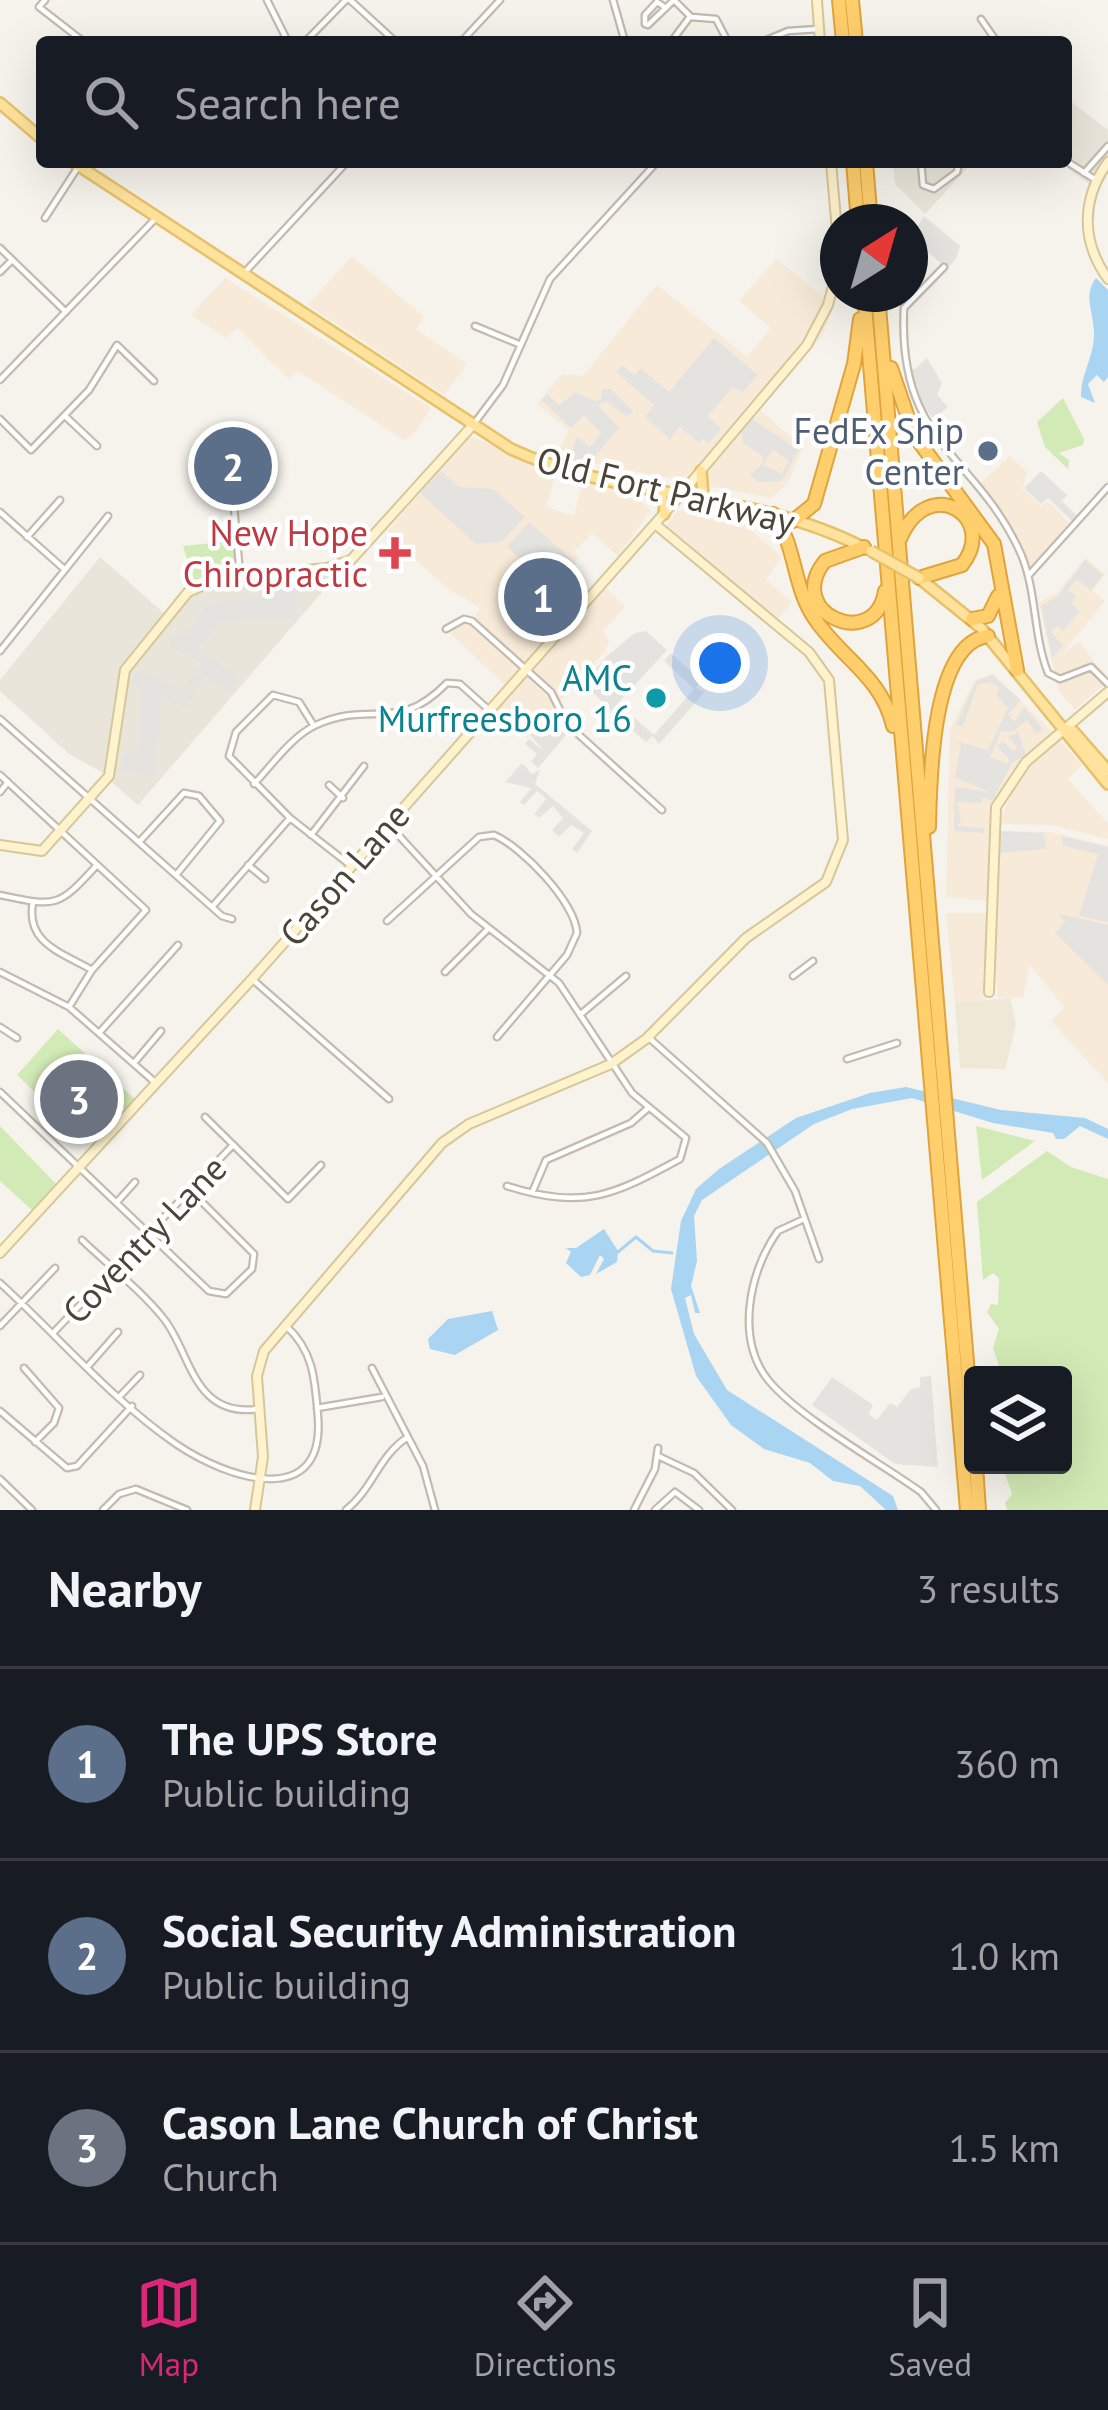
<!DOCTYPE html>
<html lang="en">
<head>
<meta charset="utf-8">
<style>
  :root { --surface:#171b24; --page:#20242c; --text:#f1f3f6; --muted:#9ea1a6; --line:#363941; --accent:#db2777 }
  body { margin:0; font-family:"PT Sans",sans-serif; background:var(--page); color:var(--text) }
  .controls { position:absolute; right:36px; bottom:36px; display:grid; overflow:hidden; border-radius:12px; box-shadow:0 12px 48px #0002 }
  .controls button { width:108px; height:108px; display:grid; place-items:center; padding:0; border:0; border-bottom:3px solid var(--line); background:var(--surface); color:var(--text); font:60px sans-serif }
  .compass { position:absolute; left:820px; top:204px; width:108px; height:108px; border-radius:50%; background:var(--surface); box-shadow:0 12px 48px #0002; rotate:37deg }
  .you { position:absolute; left:720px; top:663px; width:42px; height:42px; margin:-30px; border:9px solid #fff; border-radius:50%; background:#1a73e8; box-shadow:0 0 0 18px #1a73e833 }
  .badge { display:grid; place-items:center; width:78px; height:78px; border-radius:50%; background:var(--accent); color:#fff; font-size:39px; font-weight:700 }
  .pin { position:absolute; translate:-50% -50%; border:6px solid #fff; box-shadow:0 3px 12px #0006 }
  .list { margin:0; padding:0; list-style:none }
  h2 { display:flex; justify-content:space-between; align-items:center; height:156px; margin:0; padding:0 48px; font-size:51px }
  h2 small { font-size:39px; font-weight:400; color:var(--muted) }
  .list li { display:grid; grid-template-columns:78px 1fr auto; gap:36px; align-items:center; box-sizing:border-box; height:192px; padding:0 48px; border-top:3px solid var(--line) }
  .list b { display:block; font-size:45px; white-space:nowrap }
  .list p { margin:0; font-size:39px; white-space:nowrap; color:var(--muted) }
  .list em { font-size:39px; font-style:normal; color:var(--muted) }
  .icon { flex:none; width:66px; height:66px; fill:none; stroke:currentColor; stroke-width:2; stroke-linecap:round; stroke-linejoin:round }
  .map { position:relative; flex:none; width:1108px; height:1510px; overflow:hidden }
  .search { position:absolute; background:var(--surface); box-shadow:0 12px 48px #0002; left:36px; right:36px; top:36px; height:132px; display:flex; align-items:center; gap:30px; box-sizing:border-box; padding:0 42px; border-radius:12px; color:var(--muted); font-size:45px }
  .sheet { height:732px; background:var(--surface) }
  nav { display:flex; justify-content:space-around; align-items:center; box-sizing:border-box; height:168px; border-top:3px solid var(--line); background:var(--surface); font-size:33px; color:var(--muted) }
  nav a { display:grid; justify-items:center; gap:6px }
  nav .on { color:var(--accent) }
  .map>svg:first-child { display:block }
  .residential { fill:#eae5da }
  .commercial { fill:#f7ead8 }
  .education { fill:#efe8d6 }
  .green { fill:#d2eab5 }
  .parking { fill:#e5e3e0 }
  .water { fill:#a9d4f2 }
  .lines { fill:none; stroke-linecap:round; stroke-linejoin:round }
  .stream { stroke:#a9d4f2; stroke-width:3 }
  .street-casing { stroke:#c2bbae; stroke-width:9 }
  .secondary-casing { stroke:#d6c79b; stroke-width:12 }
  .primary-casing { stroke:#e6c16a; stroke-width:14 }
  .highway-casing { stroke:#e0a43c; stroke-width:16 }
  .street { stroke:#fff; stroke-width:4.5 }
  .secondary { stroke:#fff3cd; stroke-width:8 }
  .primary { stroke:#ffe39c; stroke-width:9 }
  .highway { stroke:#ffcf6e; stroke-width:12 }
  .primary-bridge-casing { stroke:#e6c16a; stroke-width:14; stroke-linecap:butt }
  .primary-bridge { stroke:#ffe39c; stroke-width:9 }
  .service-dot { fill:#5c6f8a; stroke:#fff; stroke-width:4.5 }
  .health-dot { fill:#e0444e; stroke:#fff; stroke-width:4.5 }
  .culture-dot { fill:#0f9aa8; stroke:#fff; stroke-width:4.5 }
  .labels { text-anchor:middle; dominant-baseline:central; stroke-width:9; stroke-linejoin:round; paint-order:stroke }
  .service-label { font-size:36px; fill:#4e5e75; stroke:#fff; text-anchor:end }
  .street-label { font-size:36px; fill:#4b4439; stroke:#fff }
  .health-label { font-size:36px; fill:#be3a42; stroke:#fff; text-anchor:end }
  .culture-label { font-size:36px; fill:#0d838f; stroke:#fff; text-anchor:end }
</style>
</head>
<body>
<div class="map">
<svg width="1108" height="1510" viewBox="0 0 1108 1510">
  <rect width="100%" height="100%" fill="#f6f3ec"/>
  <path class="residential" d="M1066,98L1108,130V157L1090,185L1059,162H1066Z
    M893,162H973L925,214L895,184Z
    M100,557L165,614L125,672L109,776L69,754L0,691V680Z
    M333,571L336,576L138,805L110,781L126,677L192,594L221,580Z"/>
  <path class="commercial" d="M352,256L424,317L416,329L467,364L444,395L308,305Z
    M776,259L834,305L823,335L759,409L803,448L788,483L771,498L557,456L569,430L537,404L562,374L583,376L657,285L747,357L771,328L739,301Z
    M225,278L431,408L415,433L404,440L298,371L289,379L237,328L226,338L191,315Z
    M474,437L556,473L546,507L574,516L583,480L629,492L651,510L618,556L592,533L574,552L578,558L553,589L575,608L505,685L451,634L453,626L474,618L481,608L450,590L385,534L467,438Z
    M1010,456L1027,472L1023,489L1041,506L1047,501L1069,522L1032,568L978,485Z
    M689,510L740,521L782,557L766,580L792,602L777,620L666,526L677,511Z
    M1085,558L1105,574L1093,591L1105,601L1062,654L1080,642L1108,681L1075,710L1058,690L1039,602L1057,593Z
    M604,586L625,607L603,631L609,641L605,651L527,738L495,710Z
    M993,674L1053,732L1011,772L998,796L989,834L988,901L946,897L950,729L975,680Z
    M1060,740L1082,765L1068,779L1108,824V839L1052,825L998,824L1021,773Z
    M996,831L1050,832L1108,846V1083L1051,1021L1064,1007L1030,965L1023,997L998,998L993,947Z
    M946,913H988L985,1000L955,1003Z"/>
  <path class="education" d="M1010,998L1016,1024L1005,1069L960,1068L955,1003Z"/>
  <path class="green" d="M1063,398L1084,439L1083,445L1059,453L1069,460L1068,469L1045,447L1037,422Z
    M233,541L235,571L194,582L183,546Z
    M58,1029L136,1100L127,1110L74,1061L41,1098L17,1075Z
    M0,1126L57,1185L32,1210L0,1181Z
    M976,1126L1035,1141L982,1180Z
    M1047,1151L1071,1167L1108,1179V1510H1007L1005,1503L1012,1494L1002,1465H1063V1375H1002L993,1348L999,1329L987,1312L991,1304L998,1305L999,1278L993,1273L983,1280L977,1202Z"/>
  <path class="parking" d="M924,216L960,246L956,259L929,288L915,294L944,266L911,237Z
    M714,338L758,375L742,393L733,387L708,416L721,429L709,443L703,439L699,443L680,427L670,439L645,417L654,405L616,372L622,365L634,375L641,368L669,392Z
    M927,358L942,383L937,395L948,407L934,419L923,406L912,371Z
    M602,389H611L634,412L626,416L606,401L598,405L619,428L589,463L568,461L577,437L590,447L601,433L584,415L571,428L542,400L547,394L559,405L576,392L595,401L601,399Z
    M752,419L799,450L782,481L758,482L750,475L762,464L782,474L789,461L773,450L762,464L763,456L743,443L742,430Z
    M441,471L459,487L493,489L525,517L502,542L476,544L420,493Z
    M1041,471L1067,495L1062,501L1078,517L1073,522L1048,498L1041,504L1024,488Z
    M529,522L576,563L561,581L575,595L570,602L507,547Z
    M1085,560L1103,575L1091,590L1077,579L1067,590L1076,595L1072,604L1079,612L1063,631L1057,626L1051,632L1063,645L1052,658L1041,606L1058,596Z
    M295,581L298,618L219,622L198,649L239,677L228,693L205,675L186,709L162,697L154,775L120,772L124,754L138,753L142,694L130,681L140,668L180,692L203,663L168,645L178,633L184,636L209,603L277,597L276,582Z
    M646,631L667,650L611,711L584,683L607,656L635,633Z
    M671,653L701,681L696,688L705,692L659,744L653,736L646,742L616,716L623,708L654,735L694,689L664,661Z
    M992,675L1021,700L1008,714L1015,722L1024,707L1044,730L1035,733L1027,720L1013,732L1001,731L990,757L1007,764L1009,759L997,747L1002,741L1014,751L1017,747L1008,737L1018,732L1026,755L1012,763L992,801L983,797L982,803L957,802L961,822L956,826L984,828V833L954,831L955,787L989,792L955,777L961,744L956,741L988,750L1008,708L996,695L999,688L991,682L977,685L963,727L956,725L976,681Z
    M558,715L553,723L566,735L538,768L531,762L537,754L525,744L529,739L546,753L530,735Z
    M522,763L532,774L540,770L535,784L592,831L577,853L572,849L584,833L571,825L559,837L552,830L563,818L553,806L539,818L534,814L546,799L537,791L524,805L520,802L531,788L505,782Z
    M1001,831L1044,833L1046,849L1000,853Z
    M1062,836L1108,847V922L1079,916L1098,854L1063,846Z
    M1059,914L1108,925V985L1055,933L1065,922Z
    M74,1060L119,1102L112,1109L83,1078L76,1085L68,1078L60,1087L68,1095L62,1103L95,1128L87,1137L44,1095Z
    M931,1376L938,1467L895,1464L812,1405L832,1377L873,1405L868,1414L877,1420L890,1403L897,1407L910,1390L920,1387V1377Z"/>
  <path class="water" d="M1096,278L1108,290V377L1104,382L1097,375L1088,384L1095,403L1081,397C1080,377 1093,358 1094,337C1095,314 1082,297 1096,278Z
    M906,1087L1001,1110L1085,1118L1108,1129V1139L1080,1126L1064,1139H1056L1053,1133L993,1123L912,1098L852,1109L814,1124L702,1200L694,1216L697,1261L691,1286L700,1313H695L691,1295L685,1298L694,1334L727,1390L893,1496L898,1510H886L860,1486L833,1481L810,1463L764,1449L731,1425L696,1376L671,1289L681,1221L696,1189L719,1169L796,1118L870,1093Z
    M604,1229L618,1251L617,1262L596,1274L604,1259L600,1255L590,1275L581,1277L566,1263L571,1252L566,1248H576Z
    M492,1311L498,1330L455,1355L430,1349L428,1339L448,1319Z"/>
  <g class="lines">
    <path class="stream" d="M618,1252L636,1237L653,1251L672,1253"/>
    <defs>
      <path id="street" d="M45,0L39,7L84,42
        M267,0L288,42
        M350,0L396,42
        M613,0L625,42
        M676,2L691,17L716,19L728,42
        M666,8L657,2L645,15V24L648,25L674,0
        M981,19L997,42
        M305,42L346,0
        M461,42L500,0
        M671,42L689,18
        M762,42L788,31L819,29
        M959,42H983
        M1066,161L1096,180
        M921,162L923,185L934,189L957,172L959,162
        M1084,173L1108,146
        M45,218L78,167
        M0,248L66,312
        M944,267L904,308C897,445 976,453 1021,554C1037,592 1033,635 1048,673L1060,679L1091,667L1108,684
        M0,272L12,260
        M245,272L347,162
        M475,326L521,345
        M0,380L156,218
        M65,416L97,446
        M0,419L31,450L89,390L117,345L154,381
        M473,425L503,385L550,279L657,162
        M234,507L240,575
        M0,512L63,568
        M27,537L60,500
        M1028,576L1108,487
        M446,629L464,619L472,621L551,692L567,724L662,810
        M0,651L108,516
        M0,719L222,916L232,919
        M314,726L299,702L273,695L236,732L229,756L290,818L350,865
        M0,775L146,910L92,970L69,1007
        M254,784C272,765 292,736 316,725C373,699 396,735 447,683L460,684L489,710
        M329,785L343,798
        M0,792L8,782
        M390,826L471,914L559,983L632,1093L686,1138L680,1159C612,1196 584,1210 507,1186
        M311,835L364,766
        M141,840L184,793L199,796L220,821L176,875
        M248,865L265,879
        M0,895C56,907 58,908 97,865
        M33,902C25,943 61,952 92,970
        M212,907L290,818
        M387,921L479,837L494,835C522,847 575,902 577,933L567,955L497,1037
        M0,972L69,1007L157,1084
        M445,972L487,930
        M793,976L813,961
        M252,979L389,1099
        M581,1014L626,976
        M0,1027L17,1038
        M99,1033L178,945
        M648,1037L767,1143L795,1191L819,1259
        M847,1059L897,1043
        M134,1063L161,1031
        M0,1092L209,1291L226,1294L252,1269L254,1254L190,1190
        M205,1117L288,1199L321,1165
        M532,1193L546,1160L631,1123L647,1109
        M117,1202L135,1182
        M804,1219L778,1231C749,1271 735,1340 769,1381C800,1418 879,1462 921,1492L936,1510
        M82,1240C109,1266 141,1290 164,1319C191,1353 193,1418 258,1409
        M0,1283C57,1335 112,1400 176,1444C229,1480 325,1510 318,1417C315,1381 314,1351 286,1326
        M0,1326L55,1268
        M54,1332L233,1145
        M89,1365L118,1332
        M24,1368L59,1408L54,1423L35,1442
        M372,1368L423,1466L435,1510
        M121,1395L140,1375
        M317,1408L382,1397
        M0,1411L67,1468L77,1466L132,1406
        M658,1456L694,1473L732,1510
        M0,1479L32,1510
        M103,1510L119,1494L136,1489L187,1510
        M346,1510C373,1489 379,1455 408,1437
        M634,1510L655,1469L658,1448
        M655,1510L675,1492L699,1510"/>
      <path id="secondary" d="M817,0L820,42
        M831,162L838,243
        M1108,162C1081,199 1081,242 1108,279
        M0,845L42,851L109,776L125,670L188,592L219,578L327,568L351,560L472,426
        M989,992L996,807L1026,762L1108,692
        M0,1253L252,979L683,492L807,345L828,305L838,267
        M255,1510L263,1457L257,1376L264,1351L442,1143L469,1124L611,1064L646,1039L746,938L826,882L843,840L829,680L809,652L655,524"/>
      <path id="primary" d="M0,103L42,139
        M73,162L511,449C623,501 755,490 866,549
        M701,471L703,496
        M653,486L665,504L664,514
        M919,578L981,628L1108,784
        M1065,729L1073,731L1108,771"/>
      <path id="highway" d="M839,0L843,42
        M852,0L856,42
        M853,162L858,222
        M866,162L871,222
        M864,294L967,1510
        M878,294L973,1434
        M891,368L914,435L994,544L1017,670
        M773,514C797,546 792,586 815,619C841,658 882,677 893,726
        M793,521L814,504L854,364L860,319
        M900,539C929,471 999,518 962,565L919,578
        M864,547L825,561C783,613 875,653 885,591
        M972,619L988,616L998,596
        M929,827C930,782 931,643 988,636
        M976,1465L979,1510"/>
    </defs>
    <use href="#street" class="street-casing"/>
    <use href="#secondary" class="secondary-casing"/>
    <use href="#primary" class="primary-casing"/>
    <use href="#highway" class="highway-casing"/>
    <use href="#street" class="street"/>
    <use href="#secondary" class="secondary"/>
    <use href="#primary" class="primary"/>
    <use href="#highway" class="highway"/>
    <defs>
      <path id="primary-bridge" d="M871,551L919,578"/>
    </defs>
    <use href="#primary-bridge" class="primary-bridge-casing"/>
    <use href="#primary-bridge" class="primary-bridge"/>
  </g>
  <circle class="service-dot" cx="988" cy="451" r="12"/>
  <path class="health-dot" d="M389 535h12v12h12v12h-12v12h-12v-12h-12v-12h12z"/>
  <circle class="culture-dot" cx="656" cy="698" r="12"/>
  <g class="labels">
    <g class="service-label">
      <text x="964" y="430">FedEx Ship<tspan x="964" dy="41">Center</tspan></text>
    </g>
    <g class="street-label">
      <text transform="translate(666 490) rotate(14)">Old Fort Parkway</text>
      <text transform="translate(344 874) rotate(-49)">Cason Lane</text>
      <text transform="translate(144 1239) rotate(-46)">Coventry Lane</text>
    </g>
    <g class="health-label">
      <text x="368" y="532">New Hope<tspan x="368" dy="41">Chiropractic</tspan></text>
    </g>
    <g class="culture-label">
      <text x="632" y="677">AMC<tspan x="632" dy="41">Murfreesboro 16</tspan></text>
    </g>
  </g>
</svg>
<div class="controls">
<button><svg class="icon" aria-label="layers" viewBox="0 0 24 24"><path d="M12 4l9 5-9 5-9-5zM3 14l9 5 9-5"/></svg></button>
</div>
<svg class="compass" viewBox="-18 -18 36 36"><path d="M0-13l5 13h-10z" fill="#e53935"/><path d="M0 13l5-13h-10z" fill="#9ea1a6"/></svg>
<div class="you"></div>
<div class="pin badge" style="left:543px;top:597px;background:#5c6f8a">1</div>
<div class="pin badge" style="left:233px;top:466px;background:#5c6f8a">2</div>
<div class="pin badge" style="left:79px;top:1099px;background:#6b7280">3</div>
<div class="search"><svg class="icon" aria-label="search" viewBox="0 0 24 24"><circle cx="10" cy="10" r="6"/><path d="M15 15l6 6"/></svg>Search here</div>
</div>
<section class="sheet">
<h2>Nearby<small>3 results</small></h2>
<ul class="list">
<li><span class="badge" style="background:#5c6f8a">1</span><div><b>The UPS Store</b><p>Public building</p></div><em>360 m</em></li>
<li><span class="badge" style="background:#5c6f8a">2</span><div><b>Social Security Administration</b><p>Public building</p></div><em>1.0 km</em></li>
<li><span class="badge" style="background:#6b7280">3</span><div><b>Cason Lane Church of Christ</b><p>Church</p></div><em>1.5 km</em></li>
</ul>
</section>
<nav>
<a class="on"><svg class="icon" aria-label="map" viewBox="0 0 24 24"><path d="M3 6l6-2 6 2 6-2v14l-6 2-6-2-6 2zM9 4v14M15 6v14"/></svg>Map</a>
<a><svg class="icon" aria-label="directions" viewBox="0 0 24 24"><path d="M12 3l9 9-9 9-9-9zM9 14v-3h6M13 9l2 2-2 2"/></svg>Directions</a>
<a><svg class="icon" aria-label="saved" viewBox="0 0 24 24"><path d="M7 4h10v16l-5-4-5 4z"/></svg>Saved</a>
</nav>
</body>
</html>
